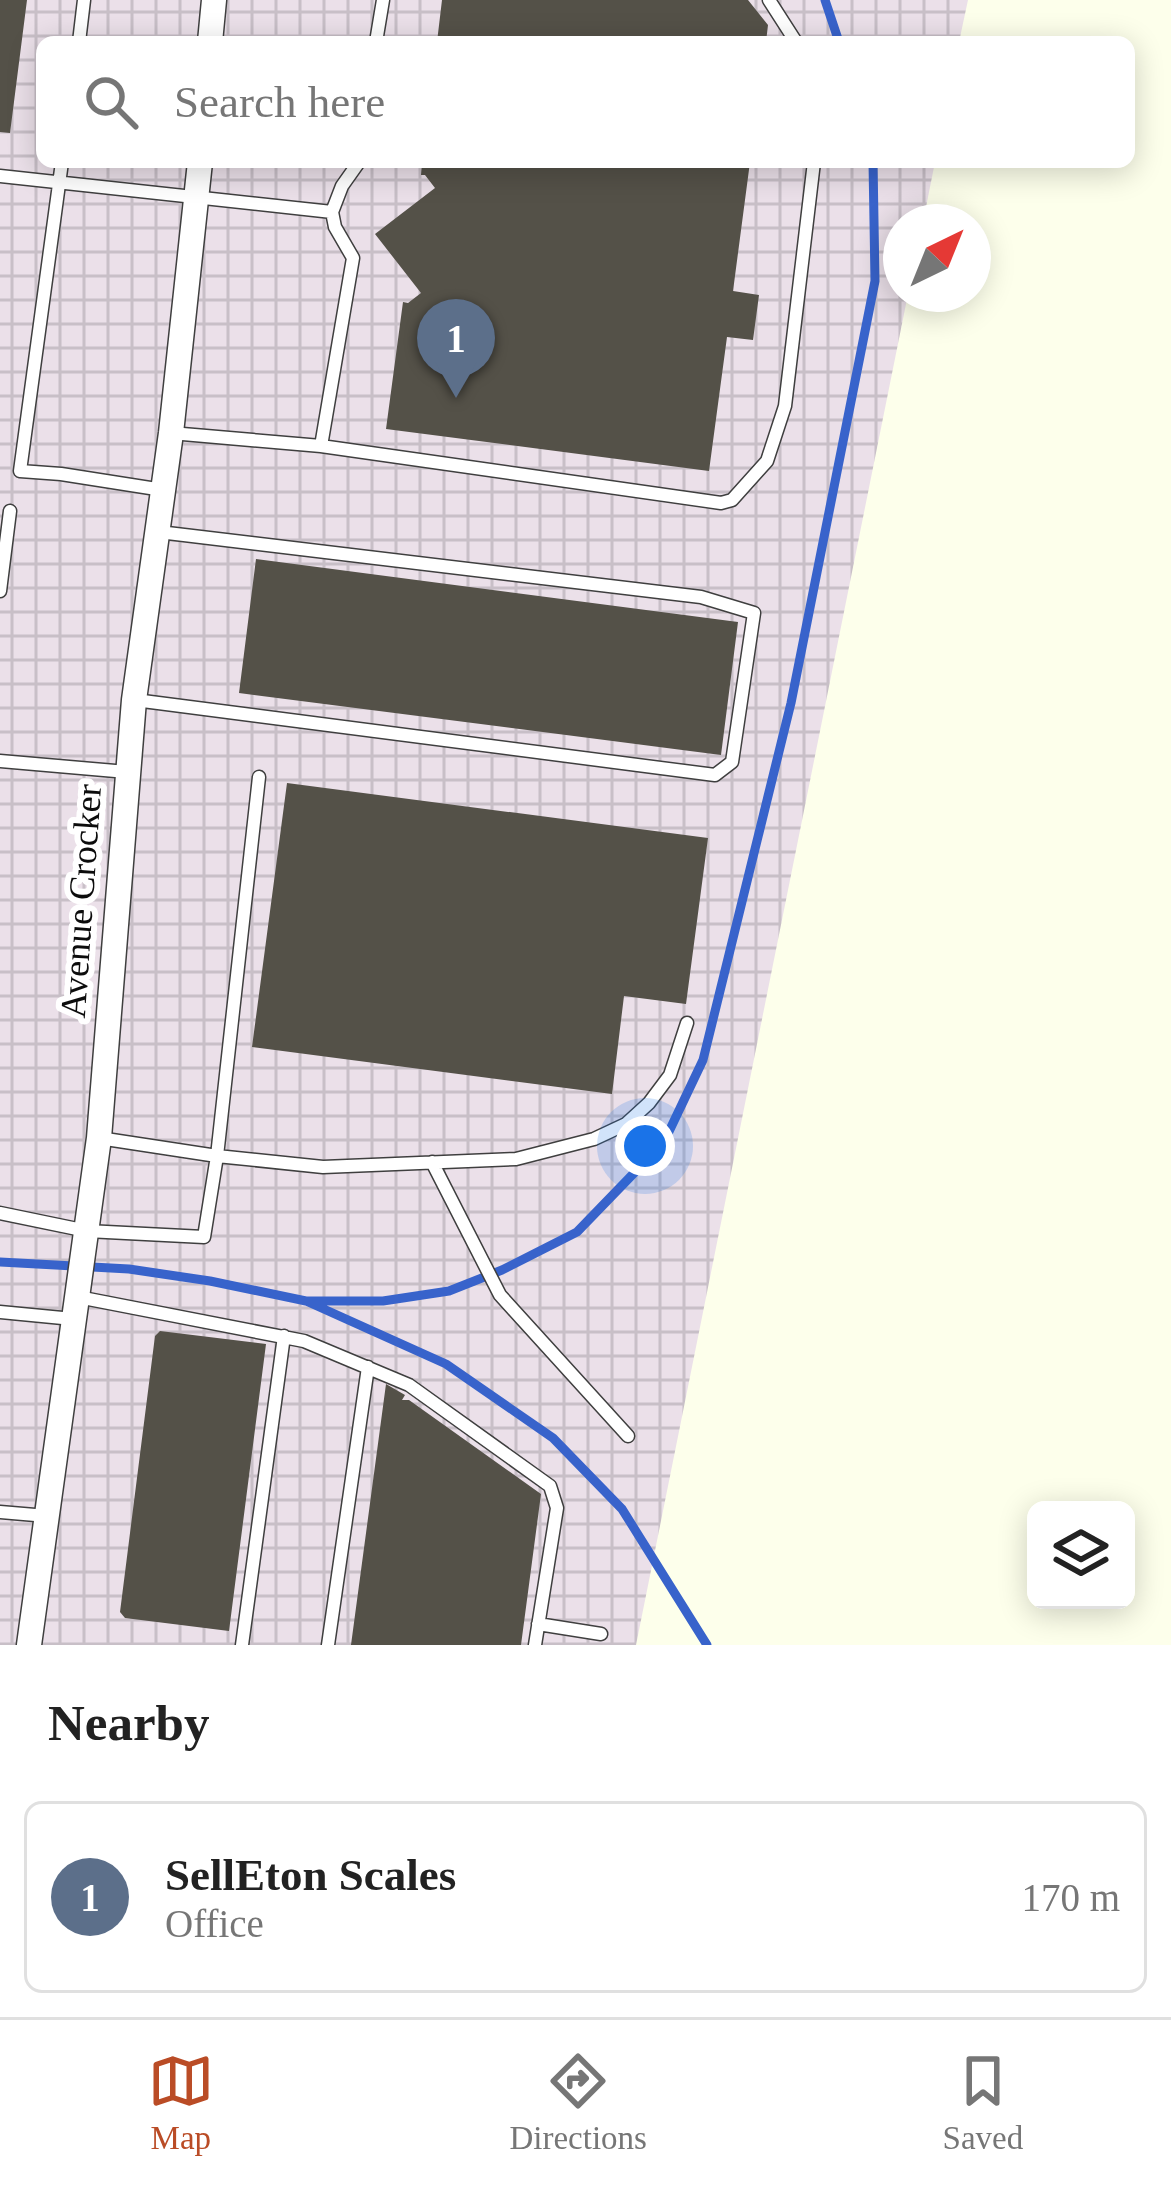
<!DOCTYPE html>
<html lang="en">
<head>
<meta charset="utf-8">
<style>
  :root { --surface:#fff; --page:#f6f6f6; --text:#222; --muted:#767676; --line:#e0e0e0; --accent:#ba4c26 }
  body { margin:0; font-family:"Times New Roman",serif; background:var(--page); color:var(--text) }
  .controls { position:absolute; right:36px; bottom:36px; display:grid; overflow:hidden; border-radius:18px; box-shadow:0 6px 30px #0003 }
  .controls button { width:108px; height:108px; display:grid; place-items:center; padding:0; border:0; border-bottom:3px solid var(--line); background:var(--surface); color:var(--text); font:60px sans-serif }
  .compass { position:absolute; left:883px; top:204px; width:108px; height:108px; border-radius:50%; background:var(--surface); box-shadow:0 6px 30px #0003; rotate:43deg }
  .you { position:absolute; left:645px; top:1146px; width:42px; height:42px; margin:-30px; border:9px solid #fff; border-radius:50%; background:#1a73e8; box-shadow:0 0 0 18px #1a73e833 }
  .badge { display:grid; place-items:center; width:78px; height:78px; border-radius:50%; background:var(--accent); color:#fff; font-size:39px; font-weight:700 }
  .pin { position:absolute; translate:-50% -99px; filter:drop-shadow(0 3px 6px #0008) }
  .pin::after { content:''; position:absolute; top:63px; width:42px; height:36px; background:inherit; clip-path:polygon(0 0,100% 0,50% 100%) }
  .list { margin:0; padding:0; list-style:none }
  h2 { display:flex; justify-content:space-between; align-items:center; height:156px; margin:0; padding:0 48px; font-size:51px }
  h2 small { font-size:39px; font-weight:400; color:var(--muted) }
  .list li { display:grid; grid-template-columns:78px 1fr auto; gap:36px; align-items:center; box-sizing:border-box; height:192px; margin:0 24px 24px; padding:0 24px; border:3px solid var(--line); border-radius:18px }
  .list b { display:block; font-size:45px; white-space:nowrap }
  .list p { margin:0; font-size:39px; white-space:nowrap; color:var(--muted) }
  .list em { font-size:39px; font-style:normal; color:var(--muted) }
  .icon { flex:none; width:66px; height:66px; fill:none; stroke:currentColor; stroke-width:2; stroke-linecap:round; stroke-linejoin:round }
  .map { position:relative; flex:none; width:1171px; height:1645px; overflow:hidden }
  .search { position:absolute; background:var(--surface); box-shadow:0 6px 30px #0003; left:36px; right:36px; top:36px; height:132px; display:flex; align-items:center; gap:30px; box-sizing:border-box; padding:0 42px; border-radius:18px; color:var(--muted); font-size:45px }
  .sheet { height:372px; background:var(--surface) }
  nav { display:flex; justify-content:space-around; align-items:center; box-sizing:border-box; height:168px; border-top:3px solid var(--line); background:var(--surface); font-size:33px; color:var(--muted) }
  nav a { display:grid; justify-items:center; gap:6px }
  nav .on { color:var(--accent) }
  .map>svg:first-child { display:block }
  .industrial { fill:url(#industrial-grid) }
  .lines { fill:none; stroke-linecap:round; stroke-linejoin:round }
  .stream { stroke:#3863cb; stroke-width:9 }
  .building { fill:#545148 }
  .lane-casing { stroke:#3f3f3f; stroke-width:15 }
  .street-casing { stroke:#3f3f3f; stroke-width:27 }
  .lane { stroke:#fff; stroke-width:12 }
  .street { stroke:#fff; stroke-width:24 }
  .labels { text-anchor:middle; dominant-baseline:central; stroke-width:12; stroke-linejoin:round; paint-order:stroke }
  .street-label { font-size:36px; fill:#0c0c0c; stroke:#fff }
</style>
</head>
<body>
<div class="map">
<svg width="1171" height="1645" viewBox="0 0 1171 1645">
  <defs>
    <pattern id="industrial-grid" width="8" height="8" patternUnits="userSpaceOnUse" patternTransform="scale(3)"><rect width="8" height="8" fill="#ebe0e9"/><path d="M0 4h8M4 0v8" fill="none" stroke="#c8bfc7"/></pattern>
  </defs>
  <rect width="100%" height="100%" fill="#fdffeb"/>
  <path class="industrial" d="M0,0H968L959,42H42V162H935L923,222H901V294H908L636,1645H0Z"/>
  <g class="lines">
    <path class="stream" d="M825,0L839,42
      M0,1262L129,1269L210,1281L306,1301L446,1364L553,1438L622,1509L707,1645
      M306,1301H383L449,1291L502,1270L577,1232L664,1142L703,1060L791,703L875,281L873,162"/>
  </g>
  <path class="building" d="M0,0H27L10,133L0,132Z
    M442,0H748L768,25L766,42H437Z
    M422,162H750L733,291L759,295L753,340L727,337L709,471L386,429L403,302L408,303L421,293L375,234L435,188L425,175H421Z
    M256,559L738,622L721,755L239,693Z
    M287,783L708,838L686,1004L624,996L612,1094L252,1047Z
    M160,1331L266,1344L229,1631L125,1618L120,1612L155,1336Z
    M386,1384L405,1395L402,1400H409L541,1494L521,1645H351Z"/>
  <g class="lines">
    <defs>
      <path id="lane" d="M769,0L796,42
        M79,42L84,0
        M376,42L383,0
        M62,162L20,471L61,474L163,490
        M0,176L332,212
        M171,433L321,446L721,503L732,500L767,461L785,406L814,162
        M321,446L353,258L335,227L332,212L342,186L359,162
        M0,591L10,511
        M135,700L715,775L732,762L754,613L701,597L159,532
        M0,761L127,772
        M99,1138L217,1156L259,777
        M432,1162L500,1295L628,1436
        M0,1213L87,1231L204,1237L217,1156L323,1167L516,1159L594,1139L626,1124L649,1103L670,1075L687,1023
        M78,1297L304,1341L409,1385L550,1486L557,1508L535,1645
        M0,1312L73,1319
        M0,1512L47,1516
        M538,1624L601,1634
        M242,1645L284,1336
        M328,1645L368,1367"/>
      <path id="street" d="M210,42L214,0
        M29,1645L99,1138L134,700L171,433L200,162"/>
    </defs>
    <use href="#lane" class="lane-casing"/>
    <use href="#street" class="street-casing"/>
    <use href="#lane" class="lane"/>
    <use href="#street" class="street"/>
  </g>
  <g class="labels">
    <g class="street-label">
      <text transform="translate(81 901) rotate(-86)">Avenue Crocker</text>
    </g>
  </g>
</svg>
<div class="controls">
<button><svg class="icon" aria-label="layers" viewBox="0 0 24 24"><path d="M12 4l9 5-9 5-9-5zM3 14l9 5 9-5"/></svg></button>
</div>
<svg class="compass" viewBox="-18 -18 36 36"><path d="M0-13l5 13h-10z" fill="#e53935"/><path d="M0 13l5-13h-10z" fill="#767676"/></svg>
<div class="you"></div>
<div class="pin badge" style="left:456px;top:398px;background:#5c6f8a">1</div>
<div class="search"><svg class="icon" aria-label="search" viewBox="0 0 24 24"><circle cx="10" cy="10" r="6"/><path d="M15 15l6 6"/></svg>Search here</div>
</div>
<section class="sheet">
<h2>Nearby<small></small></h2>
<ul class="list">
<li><span class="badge" style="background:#5c6f8a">1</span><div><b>SellEton Scales</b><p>Office</p></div><em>170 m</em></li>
</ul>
</section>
<nav>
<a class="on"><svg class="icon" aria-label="map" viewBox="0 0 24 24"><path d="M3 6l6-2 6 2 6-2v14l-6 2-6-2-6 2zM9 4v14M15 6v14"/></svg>Map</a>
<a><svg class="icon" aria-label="directions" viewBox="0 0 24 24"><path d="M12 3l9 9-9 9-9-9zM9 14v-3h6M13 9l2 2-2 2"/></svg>Directions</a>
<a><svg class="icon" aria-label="saved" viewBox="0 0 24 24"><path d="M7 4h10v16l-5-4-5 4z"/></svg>Saved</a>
</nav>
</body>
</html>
